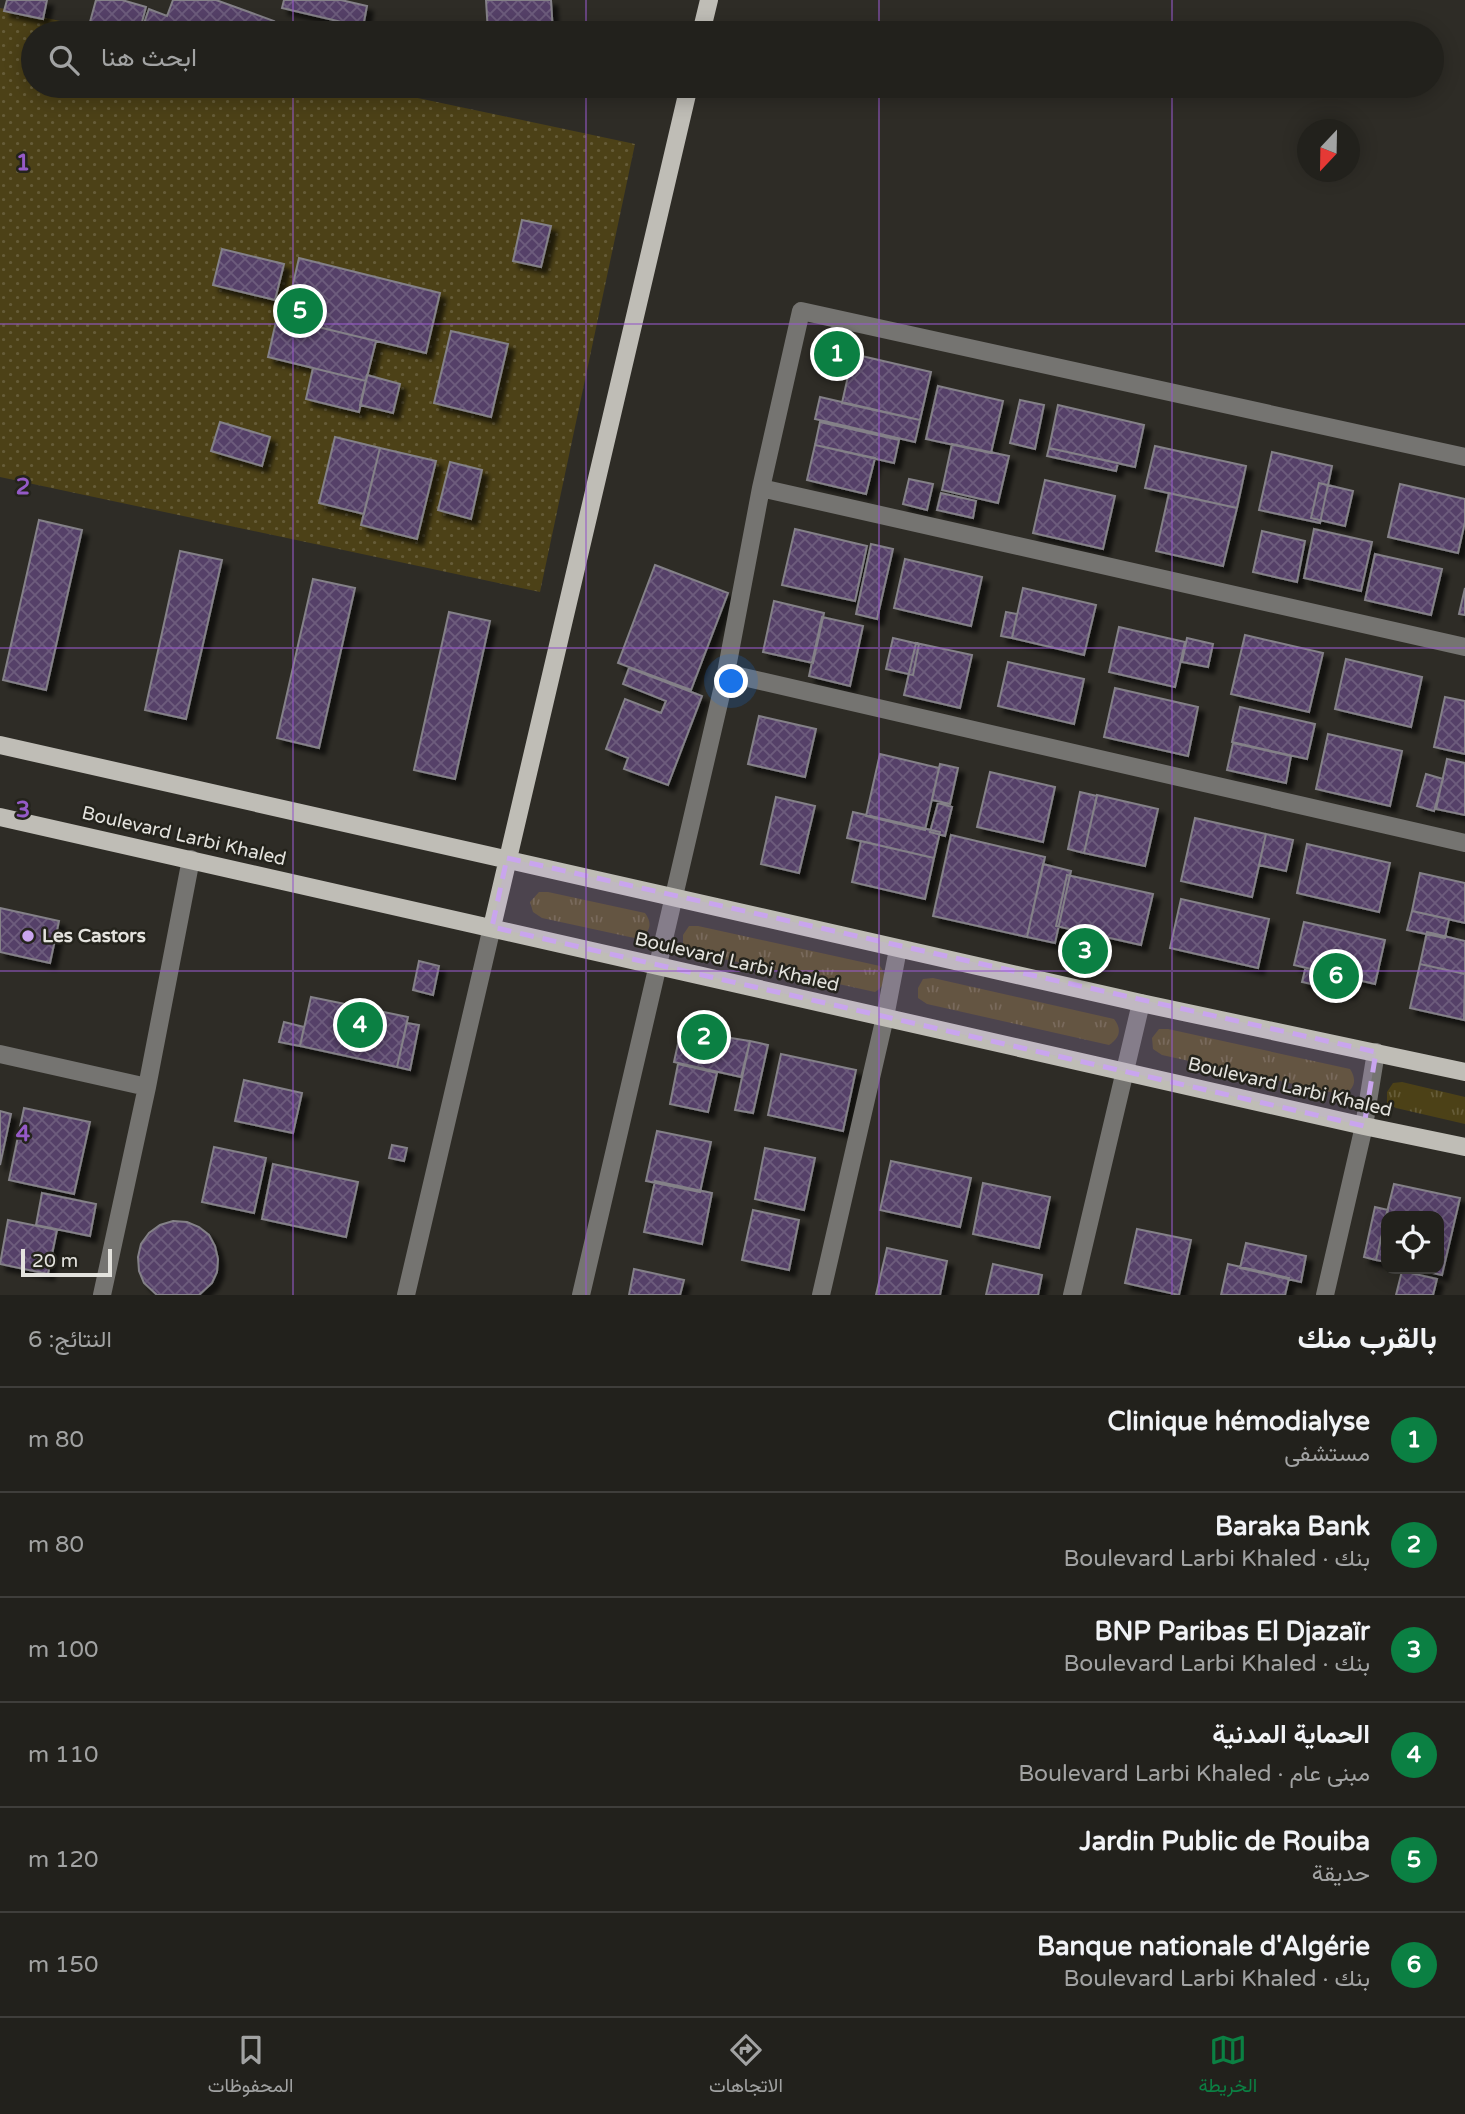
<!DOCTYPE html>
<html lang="ar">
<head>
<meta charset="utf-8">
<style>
  :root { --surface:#22211c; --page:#2e2e29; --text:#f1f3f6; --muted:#a2a3a3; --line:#3f3e3b; --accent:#0b8043 }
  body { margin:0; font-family:"Varela Round",Vazirmatn,sans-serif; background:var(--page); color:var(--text); direction:rtl }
  .controls { position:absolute; right:21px; bottom:21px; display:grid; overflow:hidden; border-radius:14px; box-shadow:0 4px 18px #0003 }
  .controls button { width:63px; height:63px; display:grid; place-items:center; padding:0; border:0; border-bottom:2px solid var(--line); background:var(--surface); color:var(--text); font:35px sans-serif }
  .compass { position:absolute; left:1297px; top:119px; width:63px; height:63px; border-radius:50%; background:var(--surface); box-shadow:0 4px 18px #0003; rotate:202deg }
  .scale { position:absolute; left:21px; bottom:18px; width:91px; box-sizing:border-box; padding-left:7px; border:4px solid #e4e3de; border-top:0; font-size:19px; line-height:24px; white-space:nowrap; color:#e4e3de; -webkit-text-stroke:5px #24231c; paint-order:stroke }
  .you { position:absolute; left:732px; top:682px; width:24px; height:24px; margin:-18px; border:5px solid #fff; border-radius:50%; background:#1a73e8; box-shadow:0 0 0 10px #1a73e833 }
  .badge { display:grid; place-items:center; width:46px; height:46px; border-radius:50%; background:var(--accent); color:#fff; font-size:23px; font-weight:700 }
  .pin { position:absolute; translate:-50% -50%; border:4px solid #fff; box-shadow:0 2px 7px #0006 }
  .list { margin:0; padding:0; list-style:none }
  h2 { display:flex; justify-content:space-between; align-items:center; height:91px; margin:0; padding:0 28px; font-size:30px }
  h2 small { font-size:23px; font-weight:400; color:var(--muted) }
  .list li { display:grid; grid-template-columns:46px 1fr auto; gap:21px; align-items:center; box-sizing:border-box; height:105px; padding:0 28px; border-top:2px solid var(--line) }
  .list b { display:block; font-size:26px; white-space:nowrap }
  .list p { margin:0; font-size:23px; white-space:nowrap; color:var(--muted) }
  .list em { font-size:23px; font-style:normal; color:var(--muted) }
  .icon { flex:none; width:38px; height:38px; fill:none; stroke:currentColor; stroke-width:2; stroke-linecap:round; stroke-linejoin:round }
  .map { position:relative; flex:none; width:1465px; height:1295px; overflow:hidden; direction:ltr }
  .search { position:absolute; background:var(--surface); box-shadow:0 4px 18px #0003; left:21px; right:21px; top:21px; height:77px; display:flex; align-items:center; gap:18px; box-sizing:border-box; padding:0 24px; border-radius:38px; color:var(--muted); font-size:26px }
  .sheet { height:721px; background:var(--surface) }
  nav { display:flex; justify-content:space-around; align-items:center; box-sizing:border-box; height:98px; border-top:2px solid var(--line); background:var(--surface); font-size:19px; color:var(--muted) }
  nav a { display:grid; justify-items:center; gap:4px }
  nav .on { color:var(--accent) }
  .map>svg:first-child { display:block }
  .grass { fill:url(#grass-tufts) }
  .garden { fill:url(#garden-dots) }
  .building { fill:url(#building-cross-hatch); stroke:#848188; stroke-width:2; filter:url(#shadow) }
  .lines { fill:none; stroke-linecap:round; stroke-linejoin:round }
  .minor { stroke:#757471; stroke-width:18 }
  .major { stroke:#bfbdb6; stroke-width:18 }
  .marked { fill:#c9a5ee; fill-opacity:0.2; stroke:#c9a5ee; stroke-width:5; stroke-dasharray:14 9; stroke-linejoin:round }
  .grid { fill:none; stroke:#955ac7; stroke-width:2; stroke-opacity:0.55 }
  .poi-dot { fill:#c9a5ee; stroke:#24231c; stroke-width:2.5 }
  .labels { text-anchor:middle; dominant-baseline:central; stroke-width:5; stroke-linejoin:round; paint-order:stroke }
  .street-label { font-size:19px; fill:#e4e3de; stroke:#24231c }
  .poi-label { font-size:19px; font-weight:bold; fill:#e4e3de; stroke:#24231c; text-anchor:start }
  .grid-label { font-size:23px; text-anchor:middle; font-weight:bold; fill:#955ac7; stroke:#24231c; stroke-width:5; stroke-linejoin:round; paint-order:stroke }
</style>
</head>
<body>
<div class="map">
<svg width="1465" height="1295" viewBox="0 0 1465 1295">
  <defs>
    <pattern id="grass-tufts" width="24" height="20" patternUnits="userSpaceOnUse" patternTransform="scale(1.75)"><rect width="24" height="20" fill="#4c4117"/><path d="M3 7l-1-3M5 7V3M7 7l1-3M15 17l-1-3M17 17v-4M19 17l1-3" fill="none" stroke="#665c38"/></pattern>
    <pattern id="garden-dots" width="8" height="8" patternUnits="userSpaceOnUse" patternTransform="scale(1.75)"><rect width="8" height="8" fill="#4c4117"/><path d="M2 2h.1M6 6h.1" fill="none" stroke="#665c38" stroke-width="1.8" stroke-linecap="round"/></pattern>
    <pattern id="building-cross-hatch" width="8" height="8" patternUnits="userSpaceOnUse" patternTransform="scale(1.75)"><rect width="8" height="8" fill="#554168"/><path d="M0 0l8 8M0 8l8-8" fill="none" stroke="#6d5c7d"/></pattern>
    <filter id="shadow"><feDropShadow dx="6" dy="6" stdDeviation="2" flood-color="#0009"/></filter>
  </defs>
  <rect width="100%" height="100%" fill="#2e2c26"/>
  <path class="grass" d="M539,892H548L645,913C653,924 650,932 639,939L542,918L533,912L530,902Z
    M689,926H698L880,966C887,976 886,985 875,992L692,952L683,946V935Z
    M933,978L1114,1019C1122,1029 1120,1038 1109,1045L927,1004L918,998V988L923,979Z
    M1159,1029H1168L1350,1069C1357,1080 1355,1088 1344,1095L1162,1055L1153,1049L1152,1038Z
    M1402,1082L1465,1097V1124L1396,1108L1387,1103V1092L1393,1083Z"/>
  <path class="garden" d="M0,8L116,33H33V86H361L635,144L540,592L0,477Z"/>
  <path class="building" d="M7,0H47L43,19L4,11Z
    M96,0H122L146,7L139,33H87Z
    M173,0H216L274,21L270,33H153L142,29L149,9L167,16Z
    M284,0H341L367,6L363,27L282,8Z
    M486,0H551L553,33H488Z
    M274,28L297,33H272Z
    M522,220L551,226L541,267L513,261Z
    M222,249L284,264L275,300L213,285Z
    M299,258L440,293L426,353L285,319Z
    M277,317L376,341L366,381L268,357Z
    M451,331L508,344L491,417L434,403Z
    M853,354L931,372L920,420L842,403Z
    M313,368L366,381L359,412L306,399Z
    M367,375L400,384L393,413L360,405Z
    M938,386L1003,401L991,453L926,439Z
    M820,397L920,420L915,442L815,419Z
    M1020,400L1044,405L1035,449L1010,443Z
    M1058,405L1144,425L1135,467L1049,448Z
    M220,422L270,437L262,466L211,451Z
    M820,422L899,440L894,463L815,445Z
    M335,437L380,448L364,514L319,503Z
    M952,444L1009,456L998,503L942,490Z
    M815,445L875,458L866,494L807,480Z
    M1155,446L1246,466L1237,508L1145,488Z
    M380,448L436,461L417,539L361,525Z
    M1049,448L1118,463L1116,471L1047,456Z
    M1272,452L1332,466L1320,523L1259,510Z
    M450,462L482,470L471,519L438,510Z
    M909,479L933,484L927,510L903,504Z
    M1045,480L1115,496L1103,549L1033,533Z
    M1319,483L1353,491L1345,526L1311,518Z
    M1400,484L1465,499V522L1458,553L1388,537Z
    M941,493L976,501L973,518L937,510Z
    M1169,493L1237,508L1223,566L1156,551Z
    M39,520L82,530L46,690L3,680Z
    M795,529L867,546L855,601L782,585Z
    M1314,529L1372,542L1361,591L1304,578Z
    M1262,531L1305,541L1297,582L1253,572Z
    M871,544L893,549L877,619L856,614Z
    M180,551L222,560L186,719L145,710Z
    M1375,554L1442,569L1431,615L1365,600Z
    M905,559L982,577L971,626L894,608Z
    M655,565L728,593L691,690L618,663Z
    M313,579L355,588L319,748L277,738Z
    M1023,588L1096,605L1084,655L1012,638Z
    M1465,588V615L1459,614Z
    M774,601L824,613L813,663L763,652Z
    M449,612L490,621L455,779L414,770Z
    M1006,612L1017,614L1012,638L1001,636Z
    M822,617L863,626L850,686L809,676Z
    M1119,627L1185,642L1175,687L1109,672Z
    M1245,635L1323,653L1309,712L1231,694Z
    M893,638L919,644L913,675L886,669Z
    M1187,638L1213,644L1208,667L1182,662Z
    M916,643L972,655L960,708L904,695Z
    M1346,659L1422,677L1411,727L1335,709Z
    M1008,662L1084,679L1074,724L998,706Z
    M629,668L702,696L668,785L624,769L628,758L606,749L625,699L661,713L666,701L623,684Z
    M1115,688L1198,707L1188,756L1104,737Z
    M1445,697L1465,701V754L1434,747Z
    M1240,707L1315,724L1307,759L1232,742Z
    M759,716L816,729L805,777L748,764Z
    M1328,734L1402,751L1390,806L1316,789Z
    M1233,743L1291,756L1286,783L1227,770Z
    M880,754L939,768L925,830L866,816Z
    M1447,759L1465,763V815L1436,809Z
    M940,764L958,768L950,804L932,800Z
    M990,772L1055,787L1043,842L977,827Z
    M1426,774L1443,779L1434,811L1417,806Z
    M1080,792L1097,796L1084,853L1068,849Z
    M1097,795L1158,809L1145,866L1084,853Z
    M776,797L815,806L799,873L761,864Z
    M938,803L952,807L945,836L930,832Z
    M853,812L940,832L934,858L847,838Z
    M1195,818L1266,834L1252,897L1181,881Z
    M1266,834L1293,840L1286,871L1259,865Z
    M951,835L1045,857L1027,937L933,916Z
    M861,841L934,858L925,899L852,882Z
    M1307,844L1390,863L1379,912L1297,893Z
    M1043,864L1071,871L1055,943L1027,937Z
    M1420,873L1465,883V923L1412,911Z
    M1067,875L1153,894L1141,945L1056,926Z
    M1181,899L1269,919L1258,968L1170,948Z
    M0,908L59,921L50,963L0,952Z
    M1412,911L1449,919L1445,938L1407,930Z
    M1304,922L1385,940L1375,984L1294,965Z
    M1427,932L1465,941V974L1420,964Z
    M419,961L439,966L433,995L413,990Z
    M1420,964L1465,974L1464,1020L1410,1008Z
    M1305,970L1352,981L1349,992L1302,982Z
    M311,997L408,1017L397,1067L300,1046Z
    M284,1022L304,1027L300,1046L279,1042Z
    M407,1023L419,1025L410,1070L397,1067Z
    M681,1030L750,1041L741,1077L674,1062Z
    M750,1041L768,1045L753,1113L735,1110Z
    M781,1054L856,1070L843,1131L768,1115Z
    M678,1064L717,1073L708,1112L670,1104Z
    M244,1080L302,1093L293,1133L235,1121Z
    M24,1108L90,1122L74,1194L9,1180Z
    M0,1111L11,1114L0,1165Z
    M657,1131L711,1142L700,1192L646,1181Z
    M392,1145L407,1148L404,1161L389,1158Z
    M214,1147L266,1158L254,1213L202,1202Z
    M765,1148L815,1158L804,1210L755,1199Z
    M891,1161L971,1178L960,1227L880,1210Z
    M273,1164L358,1182L346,1237L262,1219Z
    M655,1181L712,1193L702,1244L644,1232Z
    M983,1183L1050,1197L1039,1248L973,1234Z
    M1394,1184L1460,1198L1442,1275L1414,1269H1439V1216H1386Z
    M42,1193L96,1204L90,1236L36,1225Z
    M1375,1207L1388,1210L1376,1260L1364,1257Z
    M753,1210L799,1220L789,1270L742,1260Z
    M1386,1217V1262L1376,1260Z
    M8,1220L57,1230L48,1274L0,1264Z
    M173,1221L187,1222L199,1227L209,1235L215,1246L218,1259L217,1272L212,1283L199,1295H157L144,1283L139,1271L138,1257L141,1244L149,1233L160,1225Z
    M1137,1229L1191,1240L1179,1295L1125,1283Z
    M1246,1243L1306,1256L1301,1282L1240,1268Z
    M887,1248L947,1261L940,1295H876Z
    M993,1264L1042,1275L1038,1295H986Z
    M1228,1264L1289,1278L1285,1295H1221Z
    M634,1269L684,1280L680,1295H629Z
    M1402,1271L1437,1279L1433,1295H1396Z"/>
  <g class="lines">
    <path class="minor" d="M761,488L1465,647
      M726,673L1465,843
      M0,1054L147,1087
      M102,1295L147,1087L191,859
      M406,1295L492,927
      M581,1295L726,673L761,488L801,311L1465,457
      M821,1295L885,1017L898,949
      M1072,1295L1141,1003
      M1325,1295L1364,1126L1376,1052"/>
    <path class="major" d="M701,33L709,0
      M0,745L1141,1003L1465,1072
      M0,817L1364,1126L1465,1147
      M492,927L689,86"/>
  </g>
  <path class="marked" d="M507,858L1376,1052L1364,1126L492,927Z"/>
  <path class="grid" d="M293,0V33M586,0V33M879,0V33M1172,0V33M293,86V1295M586,86V1295M879,86V1295M1172,86V1295M0,324H1465M0,648H1465M0,971H1465"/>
  <circle class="poi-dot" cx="28" cy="936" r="7"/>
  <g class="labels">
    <g class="street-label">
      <text transform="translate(184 836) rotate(13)">Boulevard Larbi Khaled</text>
      <text transform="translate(737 962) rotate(13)">Boulevard Larbi Khaled</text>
      <text transform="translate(1290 1087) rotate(13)">Boulevard Larbi Khaled</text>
    </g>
    <g class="poi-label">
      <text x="42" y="936">Les Castors</text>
    </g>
  </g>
  <g class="grid-label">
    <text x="23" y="170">1</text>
    <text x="23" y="494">2</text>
    <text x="23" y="817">3</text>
    <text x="23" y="1141">4</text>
  </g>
</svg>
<div class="controls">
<button><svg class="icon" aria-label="locate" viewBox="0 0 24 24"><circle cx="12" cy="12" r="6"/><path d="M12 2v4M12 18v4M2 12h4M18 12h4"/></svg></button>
</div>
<svg class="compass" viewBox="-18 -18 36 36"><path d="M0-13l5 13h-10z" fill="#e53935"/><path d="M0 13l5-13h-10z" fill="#a2a3a3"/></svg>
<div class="scale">20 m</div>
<div class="you"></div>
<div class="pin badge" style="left:837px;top:354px">1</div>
<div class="pin badge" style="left:704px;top:1037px">2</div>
<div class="pin badge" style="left:1085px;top:951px">3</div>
<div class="pin badge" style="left:360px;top:1025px">4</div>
<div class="pin badge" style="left:300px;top:311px">5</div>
<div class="pin badge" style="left:1336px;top:976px">6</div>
<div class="search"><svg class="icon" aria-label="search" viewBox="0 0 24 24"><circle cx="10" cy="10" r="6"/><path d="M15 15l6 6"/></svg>ابحث هنا</div>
</div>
<section class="sheet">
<h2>بالقرب منك<small>النتائج: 6</small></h2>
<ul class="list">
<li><span class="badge">1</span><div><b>Clinique hémodialyse</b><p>مستشفى</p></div><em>80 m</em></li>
<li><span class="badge">2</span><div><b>Baraka Bank</b><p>بنك · Boulevard Larbi Khaled</p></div><em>80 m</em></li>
<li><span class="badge">3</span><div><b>BNP Paribas El Djazaïr</b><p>بنك · Boulevard Larbi Khaled</p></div><em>100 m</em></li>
<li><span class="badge">4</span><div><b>الحماية المدنية</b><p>مبنى عام · Boulevard Larbi Khaled</p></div><em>110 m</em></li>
<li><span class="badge">5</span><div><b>Jardin Public de Rouiba</b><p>حديقة</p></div><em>120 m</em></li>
<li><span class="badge">6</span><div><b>Banque nationale d'Algérie</b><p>بنك · Boulevard Larbi Khaled</p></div><em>150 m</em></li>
</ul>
</section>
<nav>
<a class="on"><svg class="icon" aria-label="map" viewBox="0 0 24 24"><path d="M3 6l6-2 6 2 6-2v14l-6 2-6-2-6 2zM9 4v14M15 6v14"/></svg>الخريطة</a>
<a><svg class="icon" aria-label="directions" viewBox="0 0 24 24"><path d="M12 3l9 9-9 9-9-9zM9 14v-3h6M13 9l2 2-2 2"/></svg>الاتجاهات</a>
<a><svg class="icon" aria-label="saved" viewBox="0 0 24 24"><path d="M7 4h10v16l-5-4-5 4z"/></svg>المحفوظات</a>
</nav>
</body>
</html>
